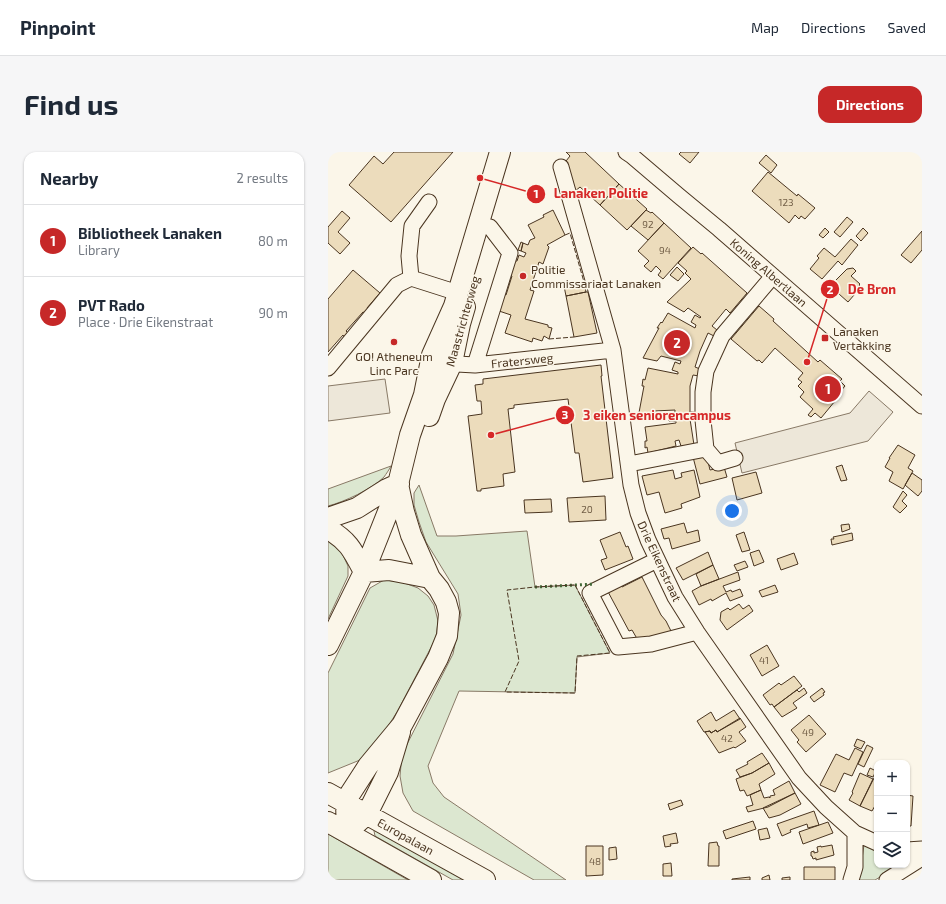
<!DOCTYPE html>
<html lang="en">
<head>
<meta charset="utf-8">
<style>
  :root { --surface:#fff; --page:#f6f6f7; --text:#1f2937; --muted:#747a83; --line:#e0e1e3; --accent:#c62828 }
  body { margin:0; font-family:"Exo 2",sans-serif; background:var(--page); color:var(--text) }
  .controls { position:absolute; right:12px; bottom:12px; display:grid; overflow:hidden; border-radius:8px; box-shadow:0 1px 3px #0004 }
  .controls button { width:36px; height:36px; display:grid; place-items:center; padding:0; border:0; border-bottom:1px solid var(--line); background:var(--surface); color:var(--text); font:20px sans-serif }
  .you { position:absolute; left:404px; top:359px; width:14px; height:14px; margin:-10px; border:3px solid #fff; border-radius:50%; background:#1a73e8; box-shadow:0 0 0 6px #1a73e833 }
  .badge { display:grid; place-items:center; width:26px; height:26px; border-radius:50%; background:var(--accent); color:#fff; font-size:13px; font-weight:700 }
  .pin { position:absolute; translate:-50% -50%; border:2px solid #fff; box-shadow:0 1px 4px #0006 }
  .list { margin:0; padding:0; list-style:none }
  h2 { display:flex; justify-content:space-between; align-items:center; height:52px; margin:0; padding:0 16px; font-size:17px }
  h2 small { font-size:13px; font-weight:400; color:var(--muted) }
  .list li { display:grid; grid-template-columns:26px 1fr auto; gap:12px; align-items:center; box-sizing:border-box; height:72px; padding:0 16px; border-top:1px solid var(--line) }
  .list b { display:block; font-size:15px; white-space:nowrap }
  .list p { margin:0; font-size:13px; white-space:nowrap; color:var(--muted) }
  .list em { font-size:13px; font-style:normal; color:var(--muted) }
  .icon { flex:none; width:22px; height:22px; fill:none; stroke:currentColor; stroke-width:2; stroke-linecap:round; stroke-linejoin:round }
  .map { position:relative; flex:none; width:594px; height:728px; overflow:hidden; border-radius:12px }
  header { display:flex; align-items:center; gap:24px; box-sizing:border-box; height:56px; padding:0 20px; background:var(--surface); border-bottom:1px solid var(--line) }
  header strong { font-size:19px }
  nav { display:flex; gap:22px; margin-inline-start:auto; font-size:14px }
  .intro { display:flex; align-items:center; justify-content:space-between; box-sizing:border-box; height:96px; padding:0 24px }
  h1 { margin:0; font-size:28px }
  .button { padding:10px 18px; border-radius:12px; background:var(--accent); color:#fff; font-size:14px; font-weight:700 }
  main { display:flex; gap:24px; padding:0 24px }
  aside { flex:1; background:var(--surface); border-radius:12px; box-shadow:0 1px 3px #0004 }
  .map>svg:first-child { display:block }
  .green { fill:#dce7d0; stroke:#887966 }
  .parking { fill:#ede7d9; stroke:#887966 }
  .building { fill:#ecdcbc; stroke:#4a3520 }
  .lines { fill:none; stroke-linecap:round; stroke-linejoin:round }
  .minor-casing { stroke:#4a3520; stroke-width:17 }
  .major-casing { stroke:#4a3520; stroke-width:22 }
  .minor { stroke:#fbf6e9; stroke-width:15 }
  .major { stroke:#fbf6e9; stroke-width:20 }
  .hedge { stroke:#436837; stroke-width:3; stroke-dasharray:2 3; stroke-linecap:butt }
  .fence { stroke:#4a3520; stroke-width:1; stroke-dasharray:5 2; stroke-linecap:butt }
  .poi-dot { fill:#c62828; stroke:#fbf6e9; stroke-width:1.5 }
  .labels { text-anchor:middle; dominant-baseline:central; stroke-width:3; stroke-linejoin:round; paint-order:stroke }
  .number-label { font-size:10px; fill:#725f47 }
  .poi-label { font-size:12px; fill:#4a3520; stroke:#fbf6e9; text-anchor:start }
  .street-label { font-size:12px; fill:#4a3520; stroke:#fbf6e9 }
  .leader { fill:none; stroke:#d62828; stroke-width:1.5 }
  .callout-dot { fill:#d62828; stroke:#fbf6e9; stroke-width:1.5 }
  .mark-label { font-size:12px; text-anchor:middle; font-weight:bold; fill:#fff }
  .callout-label { font-size:13px; text-anchor:middle; font-weight:bold; fill:#d62828; stroke:#fbf6e9; stroke-width:3; stroke-linejoin:round; paint-order:stroke }
</style>
</head>
<body>
<header>
<strong>Pinpoint</strong>
<nav><a>Map</a><a>Directions</a><a>Saved</a></nav>
</header>
<div class="intro"><h1>Find us</h1><a class="button">Directions</a></div>
<main>
<aside>
<h2>Nearby<small>2 results</small></h2>
<ul class="list">
<li><span class="badge">1</span><div><b>Bibliotheek Lanaken</b><p>Library</p></div><em>80 m</em></li>
<li><span class="badge">2</span><div><b>PVT Rado</b><p>Place · Drie Eikenstraat</p></div><em>90 m</em></li>
</ul>
</aside>
<div class="map">
<svg width="594" height="728" viewBox="0 0 594 728">
  <rect width="100%" height="100%" fill="#fbf6e9"/>
  <path class="green" d="M63,314C61,318 58,322 56,325C44,337 16,350 0,354V337Z
    M91,333L109,384H128L199,379L207,435L247,433L282,501L249,505L247,541L131,539L100,614L105,631L116,645L238,728H206L85,659L75,641L72,624L74,602L125,502L133,463L130,442L98,390L91,370L86,353V341Z
    M0,389L3,391L13,399L20,414V424L0,467Z
    M56,428L74,430L90,436L100,444L106,453L110,469L108,486L69,560L57,579L32,608L0,621V521L42,436Z
    M48,675L149,728H125L47,684L46,679Z
    M0,682L80,728H0Z
    M536,693L549,698V713H572L547,728H531Z"/>
  <path class="parking" d="M57,227L62,261L0,269V234Z
    M541,239L565,260L540,289L414,321L407,291L522,261Z"/>
  <path class="building" d="M66,0H125L63,70L21,33L46,4L55,12Z
    M238,0H257L291,32L272,53L252,35L246,40L238,9L242,4Z
    M353,0H371L362,11L351,2Z
    M438,3L449,13L443,21L431,11Z
    M440,20L469,44L470,42L487,56L477,67L473,64L471,67L467,63L461,71L424,39Z
    M291,32L319,57L299,78L272,53Z
    M225,58L237,83L219,93L221,95L215,112L211,110L202,138L206,139L197,167L220,173V175L224,176L221,187L216,184L214,189L205,186L204,190L177,181L183,163L171,159L176,142L178,143L184,124L182,123L187,109H189L191,103L196,105L198,101L193,99L195,91L200,93L202,88L207,86L200,73L216,65L215,63Z
    M318,58L323,61L324,60L336,71L320,88L303,74Z
    M14,59L22,66L10,80L22,91L12,102L0,91V75Z
    M519,65L525,70L512,85L506,80Z
    M336,71L363,96L335,127L330,123L333,119L328,114L323,120L316,114L321,109L310,99Z
    M497,76L501,80L495,86L491,83Z
    M535,76L540,81L533,89L528,84Z
    M594,79V98L583,111L573,103Z
    M523,87L530,93L514,113L510,109L494,127L482,117L491,106L489,104L496,96L507,105Z
    M193,90L195,91L193,99L190,98Z
    M365,95L373,102L374,101L419,141L402,161L398,157L384,174L389,178L386,184L380,181L372,199L367,215L372,217L371,224L365,223L362,234V260H368V267H362L366,293L353,294L351,288L347,289L348,294L320,301L319,295L317,296V289H319L317,275L348,271V269H341V262L347,261V258L326,259L324,265L310,266L316,234H314L315,227L317,228L320,216L350,222V220L344,218L347,210L352,212L353,209L333,204L329,209L315,206L331,176H329L333,170L334,171L340,161L367,176L368,173L363,170L367,163L372,166L373,165L360,156L356,160L339,150L363,127L357,121L359,119L350,111Z
    M349,115L356,122L350,129L342,123Z
    M525,116L528,119L523,124L532,132L531,133L533,135L520,150L502,134L519,117Z
    M25,118L52,141L39,156L40,157L37,161L35,160L18,179L20,181L16,185L15,183L0,200V147Z
    M256,130L258,140L238,144L236,134Z
    M258,140H260L269,181L246,185L238,144Z
    M431,154L446,167L445,169L490,210L492,208L514,227L512,229L517,234L505,248L507,249L493,266L487,261L483,265L480,263L485,257L472,245L476,240L470,234L474,230L470,227L475,221L447,196L434,211L431,208L429,209L403,187Z
    M273,213L274,224H273L285,326L255,330L251,301H247L240,247L186,253V256L180,257L187,320L175,322L176,334L153,337V339H149L140,264L154,262L153,249H149L147,233L155,232V227Z
    M570,293L587,303L580,316L585,319L575,337L561,329L565,320L557,315L562,306H561Z
    M378,301L382,318L396,315L399,325L372,332L365,305Z
    M514,313L519,328L513,329L508,315Z
    M345,318L347,327L354,325L353,321L366,318L372,345L353,352L354,356L337,361L331,340L319,343L314,324Z
    M428,320L434,341L409,348L404,326Z
    M584,321L594,328V339L590,344L577,333Z
    M575,339L579,343L574,349L579,354L572,361L565,355Z
    M277,344L278,368L241,370L239,346Z
    M223,347L224,360L197,361L196,348Z
    M356,371L359,381L370,378L372,389L344,397L341,386L336,387L333,377Z
    M521,372L522,377L514,380L513,373Z
    M292,380L298,395L300,394L305,407L277,418L273,408L279,406L272,388Z
    M416,380L422,398L414,400L408,383Z
    M524,381L525,388L504,393L503,387H506L505,385Z
    M431,398L436,410L426,414L422,401Z
    M380,400L385,413L355,428L348,416Z
    M466,401L470,412L453,418L449,407Z
    M417,409L420,415L409,419L406,413Z
    M385,413L391,427L373,434L368,422Z
    M410,420L412,428L395,434L398,440L403,438L404,440L412,437L415,444L402,449L398,441L384,449L383,447L371,453L364,439L373,434Z
    M314,425L333,463L338,469L343,479L323,489L311,490L304,478L301,479L278,436L290,430L294,435Z
    M447,433L450,440L434,445L431,439Z
    M411,452L415,457L421,453L425,459L399,478L392,468L393,460L400,456L402,458Z
    M439,493L451,514L434,524L422,503Z
    M466,524L474,534L446,555L444,552L442,553L435,543L451,531L453,533Z
    M476,536L479,541L465,551L469,556L454,565L446,555L469,538L471,540Z
    M494,536L497,540L495,541L496,543L486,550L482,545Z
    M406,558L412,567L389,580L388,578L383,581L382,579L376,580L369,569L383,560L388,569Z
    M481,563L498,582L478,600L469,590L471,588L463,578Z
    M412,566L418,575L411,580L418,589L407,596L406,595L391,601L377,580L382,579L383,581L388,578L389,580Z
    M529,587L537,590L533,597L526,594Z
    M539,593L545,596L536,615L530,612Z
    M527,596L535,600L524,624L516,621L507,640L492,633L508,602L521,608Z
    M434,601L441,611L424,621L412,625L408,618L420,612L419,610Z
    M441,611L447,622L431,632L433,638L419,644L416,638L412,639L408,627L424,621Z
    M542,616L548,619L545,625L539,623Z
    M549,620V652H548L544,659L532,654Z
    M532,621L545,627L532,654L521,648L525,641L524,640Z
    M461,629L467,641L440,655L420,660L418,655L425,653L422,643L433,638L436,646L441,645L442,646V644L447,643L445,638Z
    M467,641L473,652L452,663L441,666L435,656Z
    M579,643L585,644L583,674H579Z
    M353,648L355,653L342,658L340,652Z
    M486,659L491,673L480,676L479,672L462,678L463,680L454,684L449,672Z
    M425,669L428,677L398,687L395,679Z
    M500,670L505,681L475,692L471,680Z
    M439,676L442,686L432,688L430,678Z
    M348,681L350,691L342,692L343,694L337,695L335,684Z
    M389,690L390,694H391V714H380L381,691Z
    M504,693L506,703L488,708V706L485,707L484,704H483V700L486,699V701L490,700L489,695L493,694V695Z
    M258,694H275V723L258,724Z
    M288,695L289,707L281,708V696Z
    M343,711L344,724H335V712Z
    M476,715H507V728H476Z
    M441,723L442,728H434V726Z
    M422,725V728H404V727Z
    M462,725V728H454V726Z"/>
  <g class="lines">
    <defs>
      <path id="minor" d="M298,0L304,4L351,44L391,77L594,254
        M233,15L285,198L303,333L310,361L320,388L347,445L369,480L471,626L498,655L527,681L549,691
        M83,126L81,104L84,74L101,50
        M114,207L129,212L147,213L285,198
        M147,213L182,101L162,75
        M0,216L69,133L83,126L130,141
        M407,306L390,311L378,297L375,268V240L378,219L394,184L445,124
        M301,312L378,297
        M329,408L262,441L290,495L323,492L369,480
        M579,698L594,697
        M523,728L527,715V681
        M559,728L594,706"/>
      <path id="major" d="M101,264L107,247L124,211L132,172L137,155
        M0,366L29,356L59,337L70,332
        M0,377C21,389 25,399 36,420
        M36,420L61,418L102,426
        M0,493L36,420L71,332
        M0,641L157,728
        M0,670L103,728
        M29,671L39,662L60,620L72,580
        M19,680L18,651L20,645L40,614L74,573L110,506L119,484L121,461L118,450L111,437L102,426L83,383L76,360L70,332L82,283L96,243L104,203L126,154L172,0"/>
    </defs>
    <use href="#minor" class="minor-casing"/>
    <use href="#major" class="major-casing"/>
    <use href="#minor" class="minor"/>
    <use href="#major" class="major"/>
    <path class="hedge" d="M207,435L267,432"/>
    <path class="fence" d="M237,83L242,81L256,130
      M221,187L246,185
      M247,433L282,501L249,504L247,541L177,540L191,509L179,438L207,435Z"/>
  </g>
  <g class="poi-dot">
    <circle cx="195" cy="124" r="4"/>
    <rect x="493" y="182" width="8" height="8" rx="2"/>
    <circle cx="66" cy="190" r="4"/>
  </g>
  <g class="labels">
    <g class="number-label">
      <text x="458" y="50">123</text>
      <text x="320" y="72">92</text>
      <text x="337" y="98">94</text>
      <text x="259" y="357">20</text>
      <text x="436" y="508">41</text>
      <text x="480" y="580">49</text>
      <text x="399" y="586">42</text>
      <text x="267" y="709">48</text>
    </g>
    <g class="poi-label">
      <text x="203" y="117">Politie<tspan x="203" dy="14">Commissariaat Lanaken</tspan></text>
      <text x="505" y="179">Lanaken<tspan x="505" dy="14">Vertakking</tspan></text>
      <text x="66" y="204" text-anchor="middle">GO! Atheneum<tspan x="66" dy="14">Linc Parc</tspan></text>
    </g>
    <g class="street-label">
      <text transform="translate(441 120) rotate(41)">Koning Albertlaan</text>
      <text transform="translate(134 169) rotate(-74)">Maastrichterweg</text>
      <text transform="translate(194 208) rotate(-6)">Fratersweg</text>
      <text transform="translate(332 409) rotate(65)">Drie Eikenstraat</text>
      <text transform="translate(78 684) rotate(29)">Europalaan</text>
    </g>
  </g>
  <path class="leader" d="M152 26L208 42M479 210L502 137M163 283L237 263"/>
  <g class="callout-dot">
    <circle cx="152" cy="26" r="4"/>
    <circle cx="479" cy="210" r="4"/>
    <circle cx="163" cy="283" r="4"/>
    <circle cx="208" cy="42" r="10"/>
    <circle cx="502" cy="137" r="10"/>
    <circle cx="237" cy="263" r="10"/>
  </g>
  <g class="mark-label">
    <text x="208" y="46">1</text>
    <text x="502" y="142">2</text>
    <text x="237" y="267">3</text>
  </g>
  <g class="callout-label">
    <text x="273" y="46">Lanaken Politie</text>
    <text x="544" y="142">De Bron</text>
    <text x="329" y="268">3 eiken seniorencampus</text>
  </g>
</svg>
<div class="controls">
<button>+</button>
<button>−</button>
<button><svg class="icon" aria-label="layers" viewBox="0 0 24 24"><path d="M12 4l9 5-9 5-9-5zM3 14l9 5 9-5"/></svg></button>
</div>
<div class="you"></div>
<div class="pin badge" style="left:500px;top:237px">1</div>
<div class="pin badge" style="left:349px;top:191px">2</div>
</div>
</main>
</body>
</html>
